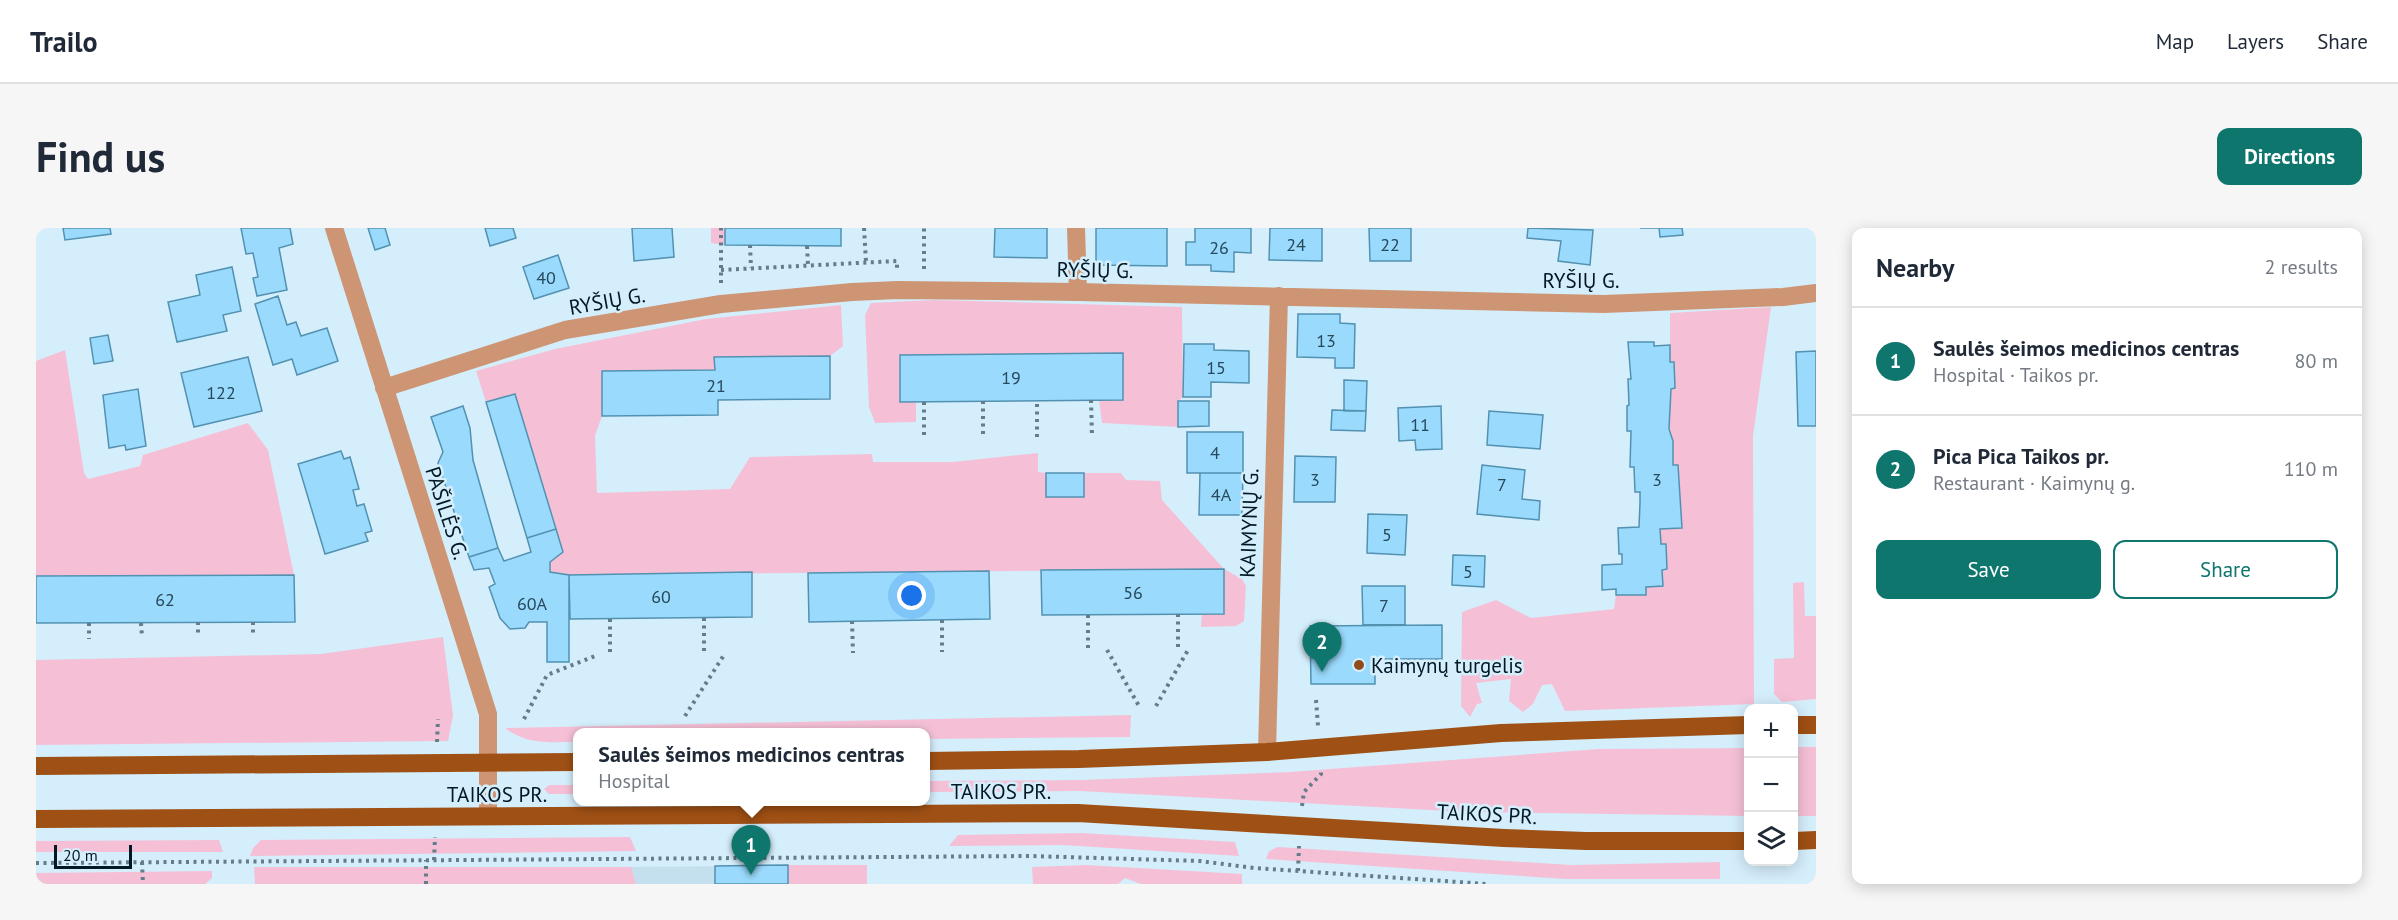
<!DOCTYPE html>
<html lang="en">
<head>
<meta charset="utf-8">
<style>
  :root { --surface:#fff; --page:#f6f6f7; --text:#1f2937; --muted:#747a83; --line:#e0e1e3; --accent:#0f766e }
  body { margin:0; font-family:"PT Sans",sans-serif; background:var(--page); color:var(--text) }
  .controls { position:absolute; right:18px; bottom:18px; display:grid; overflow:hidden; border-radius:12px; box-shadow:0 3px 15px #0003 }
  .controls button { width:54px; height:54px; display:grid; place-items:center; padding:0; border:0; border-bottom:2px solid var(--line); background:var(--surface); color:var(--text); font:30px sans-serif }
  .scale { position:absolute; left:18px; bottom:15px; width:78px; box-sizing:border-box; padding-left:6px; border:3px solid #001925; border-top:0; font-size:16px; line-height:21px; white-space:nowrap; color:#001925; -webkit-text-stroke:4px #d5eefc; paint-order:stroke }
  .you { position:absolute; left:876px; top:368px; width:21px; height:21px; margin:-15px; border:4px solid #fff; border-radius:50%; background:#1a73e8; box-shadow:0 0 0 9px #1a73e833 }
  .badge { display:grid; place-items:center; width:39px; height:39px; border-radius:50%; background:var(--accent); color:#fff; font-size:20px; font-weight:700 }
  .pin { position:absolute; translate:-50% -50px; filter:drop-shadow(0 2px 3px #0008) }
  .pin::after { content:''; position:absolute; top:32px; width:21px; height:18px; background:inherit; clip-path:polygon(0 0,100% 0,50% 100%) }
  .popup { position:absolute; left:537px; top:500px; width:357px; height:78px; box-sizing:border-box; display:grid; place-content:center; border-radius:12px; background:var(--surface); filter:drop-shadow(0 2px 4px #0005); font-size:20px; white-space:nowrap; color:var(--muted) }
  .popup b { font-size:22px; color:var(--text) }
  .popup::after { content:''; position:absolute; left:50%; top:100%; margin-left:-12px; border:12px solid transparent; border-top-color:var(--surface) }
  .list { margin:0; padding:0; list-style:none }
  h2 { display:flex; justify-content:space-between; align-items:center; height:78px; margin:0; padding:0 24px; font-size:26px }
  h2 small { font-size:20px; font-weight:400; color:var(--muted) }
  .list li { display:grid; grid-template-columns:39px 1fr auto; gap:18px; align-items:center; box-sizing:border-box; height:108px; padding:0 24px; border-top:2px solid var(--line) }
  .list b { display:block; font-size:22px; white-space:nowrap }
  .list p { margin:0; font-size:20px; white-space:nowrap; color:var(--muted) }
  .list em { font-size:20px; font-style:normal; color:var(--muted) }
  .actions { display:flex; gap:12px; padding:18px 24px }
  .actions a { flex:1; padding:14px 0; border:2px solid var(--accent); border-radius:12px; text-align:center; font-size:21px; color:var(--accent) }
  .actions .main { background:var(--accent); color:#fff }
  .icon { flex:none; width:33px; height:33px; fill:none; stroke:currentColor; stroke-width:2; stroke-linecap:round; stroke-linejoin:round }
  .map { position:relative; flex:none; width:1780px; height:656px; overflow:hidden; border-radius:12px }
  header { display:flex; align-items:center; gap:36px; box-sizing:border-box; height:84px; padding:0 30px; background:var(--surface); border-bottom:2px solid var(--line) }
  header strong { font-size:28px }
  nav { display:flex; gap:33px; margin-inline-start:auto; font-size:21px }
  .intro { display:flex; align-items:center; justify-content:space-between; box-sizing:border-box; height:144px; padding:0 36px }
  h1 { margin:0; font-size:42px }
  .button { padding:15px 27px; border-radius:12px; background:var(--accent); color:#fff; font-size:21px; font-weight:700 }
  main { display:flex; gap:36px; padding:0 36px }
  aside { flex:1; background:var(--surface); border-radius:12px; box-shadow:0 3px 15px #0003 }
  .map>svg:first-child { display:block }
  .built { fill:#c4e0ef }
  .green { fill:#f5c0d6 }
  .building { fill:#9adafc; stroke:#5391b1; stroke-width:1.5 }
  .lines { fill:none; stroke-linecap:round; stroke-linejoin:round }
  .path { stroke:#647d8a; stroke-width:4; stroke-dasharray:3 4.5; stroke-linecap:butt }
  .minor { stroke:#cd9573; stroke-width:18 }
  .primary { stroke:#9f5014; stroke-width:18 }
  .poi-dot { fill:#8e4b1c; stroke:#d5eefc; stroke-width:2 }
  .labels { text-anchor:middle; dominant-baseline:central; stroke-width:5; stroke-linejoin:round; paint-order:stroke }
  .number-label { font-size:18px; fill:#26495b }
  .street-label { font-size:21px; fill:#001925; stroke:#d5eefc }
  .poi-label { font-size:21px; fill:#001925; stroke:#d5eefc; text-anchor:start }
</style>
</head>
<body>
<header>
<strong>Trailo</strong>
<nav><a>Map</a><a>Layers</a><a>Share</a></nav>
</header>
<div class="intro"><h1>Find us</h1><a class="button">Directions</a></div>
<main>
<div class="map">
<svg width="1780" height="656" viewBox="0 0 1780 656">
  <rect width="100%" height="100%" fill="#d5eefc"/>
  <path class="built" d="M831,637V656H459L458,640Z"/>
  <path class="green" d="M675,0H689V17L675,15Z
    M898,72L1146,79L1147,169L1142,173V199L1066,195L1063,172H1087L1086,125L864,127V174H880V194L839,195L833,179L829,87L835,75Z
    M805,77L807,118L794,128L678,130L679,142L566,143V188L559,208L561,265L694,261L714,229L836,226L837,234H917L1002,225V244L1010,245L1011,269H1048V245H1085L1090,252L1124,253L1126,272L1188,341L1206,351L1210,358L1208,393L1200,398L1165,399L1166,386L1188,385V341L534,347L514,344V334L527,323L479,166L450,174L440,143L519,121L670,91Z
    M1735,79L1717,208L1718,476L1529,483L1516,456L1506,457L1497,476L1487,484L1473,473L1475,451L1440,455L1446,475L1441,476L1434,489L1425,478L1426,384L1460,372L1495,390L1578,381L1580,367H1609L1610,359L1627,358L1626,342L1631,341L1630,316H1625L1624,301L1646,300L1642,237H1637V214L1633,201L1635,161L1639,160L1638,134H1634V85Z
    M29,122L48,245L52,251L104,238L107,227L212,195L232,222L258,347L0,348V133Z
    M1768,354L1769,388H1780V471L1746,474L1738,466V431L1758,430L1757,355Z
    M407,409L417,487L412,513L0,517V432L285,426Z
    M1095,487L1094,509L889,511V504H541V514C514,514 491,517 469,500Z
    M1758,519H1780V588H1758Z
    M1712,520V588L1431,584L1044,563L889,564V553L1046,552L1254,544L1563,521Z
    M513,557H541V566H513L508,561Z
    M1046,605L1199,614L1203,628L1026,617L913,618L922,607Z
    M594,609L600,623L214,628L217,620L225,612Z
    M183,612L187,624H0V613Z
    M1242,619L1535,637L1684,634V651H1530L1230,631L1233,623Z
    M752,637H831V656H752Z
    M1050,637L1206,646V656H1105L1089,650L1082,656H997L996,639Z
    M218,639H595L600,656H219Z
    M176,643V650L169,656H0V645Z"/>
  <path class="building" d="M27,0H74L75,6L29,12Z
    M205,0H254L257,16L243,20L251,62L221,68L217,50L222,49L217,25L210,26Z
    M332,0H349L354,17L339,22Z
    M449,0H477L480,10L454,18Z
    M596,0H636L638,29L598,33Z
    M689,0H805V18L689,17Z
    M959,0H1011V30L958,29Z
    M1060,0H1131V38L1060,37Z
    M1159,0H1215V25L1198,24V44L1175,43V37H1150V14H1159Z
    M1234,0H1286V33L1233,32Z
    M1333,0H1375V33H1334Z
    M1492,0L1557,2L1554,37L1522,33L1525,13L1491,10Z
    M1604,0H1646L1647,7L1624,9L1623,0Z
    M522,27L533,60L498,71L487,39Z
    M196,39L205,83L187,87L191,103L141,114L132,74L164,67L160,47Z
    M242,68L251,97L260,94L265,108L291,100L302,133L261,147L256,131L237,137L219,76Z
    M1262,86H1304V95L1319,96L1318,140H1299V130L1261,129Z
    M72,107L77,133L58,136L54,110Z
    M1592,114H1618V118L1634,117V134H1638L1639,160L1635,161L1633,201L1637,213V237H1642L1646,300L1624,301L1625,316H1630L1631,341L1626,342L1627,358L1610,359V367H1580V361L1566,362V337L1586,336V326H1583L1582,300L1603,299L1604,275V264H1599L1598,239H1594L1595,203H1591V178L1593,177L1592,151H1595Z
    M1148,116H1178V122L1213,123V155L1175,154V169H1147Z
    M1780,123V198H1762L1760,124Z
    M1087,125V172L864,174V127Z
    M794,128V171L682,172V187L566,188V143L679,142L678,129Z
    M212,129L226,183L158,199L145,145Z
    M1308,152L1331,153L1330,183H1308Z
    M102,161L110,218L90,222L89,217L73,220L67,167Z
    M479,166L520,301L491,310L450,174Z
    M1142,173H1173V198L1142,199Z
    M427,178L434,200L437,232L462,320L433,329L402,235L407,224L395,189Z
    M1405,178L1406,221L1380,222L1379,212L1363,213L1362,180Z
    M1296,182L1330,183L1329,203L1295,202Z
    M1453,183L1507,187L1504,221L1451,217Z
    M1151,204H1207V245H1151Z
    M305,223L308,231L314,229L323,261L317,262L321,278L328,276L336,303L329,305L332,313L289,326L262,236Z
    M1259,228L1300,229L1299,274H1258Z
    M1446,237L1489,242L1486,271L1504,273L1503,292L1441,286Z
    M1010,245H1048V269H1010Z
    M1164,245H1207L1206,287H1163Z
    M1332,286L1371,287L1369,327L1331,325Z
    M520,301L527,324L514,334V344L533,347V434H511V394H493L489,400L474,401L464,390L453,359L459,356L453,340L438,342L433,329L462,320L468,333L495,324L491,310Z
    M1417,327L1449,328L1448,359L1416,357Z
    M1188,341V386L1006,387L1005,342Z
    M953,343L954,391L773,394L772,345Z
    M716,344V389L534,391L533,347Z
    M258,347L259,394L0,395V348Z
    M1326,358H1369V397H1327Z
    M1406,397V431H1339V456H1275L1274,398Z
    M752,637V656H679V638Z"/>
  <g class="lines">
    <path class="path" d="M828,0L830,34
      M714,17L715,40
      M771,18L772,37
      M888,41V0
      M685,42L861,33V40
      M685,55V0
      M1055,172L1056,208
      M947,173V210
      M888,174V211
      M1001,209V173
      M1142,386V422
      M1052,387V423
      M668,390V427
      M574,391V428
      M906,392V424
      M816,393L817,425
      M162,394V409
      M217,394V408
      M53,395V411
      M105,395L106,409
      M1071,422L1103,478
      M1280,472L1282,498
      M1120,478L1152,422
      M649,488L688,427
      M488,491L511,447L559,428
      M401,514L402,491
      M1266,578L1268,564L1285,546V542
      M398,632L399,609
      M106,634L107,656
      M0,635L994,628L1164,633L1218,640L1451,656
      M1262,643L1263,618
      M390,656V632"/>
    <path class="minor" d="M298,0L452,486V588
      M1040,0L1042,64
      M348,160L529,102L685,76L816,64L862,62L1042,64L1568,76L1747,69L1780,65
      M1231,524L1243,68"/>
    <path class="primary" d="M1758,497H1780
      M889,533L1043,531L1231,524L1465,505L1712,497
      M0,538L541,534
      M0,591L1042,585L1468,610L1550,613H1712
      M1758,613L1780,612"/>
  </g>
  <circle class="poi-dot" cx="1323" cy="437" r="6"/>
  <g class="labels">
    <g class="number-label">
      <text x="1260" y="16">24</text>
      <text x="1354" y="16">22</text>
      <text x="1183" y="19">26</text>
      <text x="510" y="49">40</text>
      <text x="1290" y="112">13</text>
      <text x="1180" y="139">15</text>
      <text x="975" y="149">19</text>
      <text x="680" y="157">21</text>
      <text x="185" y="164">122</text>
      <text x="1384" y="196">11</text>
      <text x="1179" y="224">4</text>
      <text x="1279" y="251">3</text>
      <text x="1621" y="251">3</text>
      <text x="1466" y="256">7</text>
      <text x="1185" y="266">4A</text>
      <text x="1351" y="306">5</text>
      <text x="1432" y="343">5</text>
      <text x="1097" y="364">56</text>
      <text x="625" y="368">60</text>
      <text x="129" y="371">62</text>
      <text x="496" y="375">60A</text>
      <text x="1348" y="377">7</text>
    </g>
    <g class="street-label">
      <text transform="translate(1059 42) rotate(1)">RYŠIŲ G.</text>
      <text x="1545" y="52">RYŠIŲ G.</text>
      <text transform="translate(571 73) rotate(-10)">RYŠIŲ G.</text>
      <text transform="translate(411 285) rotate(72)">PAŠILĖS G.</text>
      <text transform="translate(1213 295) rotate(-88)">KAIMYNŲ G.</text>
      <text x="965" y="563">TAIKOS PR.</text>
      <text x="461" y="566">TAIKOS PR.</text>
      <text transform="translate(1451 586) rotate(3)">TAIKOS PR.</text>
    </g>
    <g class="poi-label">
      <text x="1335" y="437">Kaimynų turgelis</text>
    </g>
  </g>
</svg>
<div class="controls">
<button>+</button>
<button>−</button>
<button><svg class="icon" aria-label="layers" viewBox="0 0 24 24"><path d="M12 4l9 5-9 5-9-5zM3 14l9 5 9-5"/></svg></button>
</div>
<div class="scale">20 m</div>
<div class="you"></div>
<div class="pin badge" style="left:715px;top:647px">1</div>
<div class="popup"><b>Saulės šeimos medicinos centras</b>Hospital</div>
<div class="pin badge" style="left:1286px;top:444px">2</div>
</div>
<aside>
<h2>Nearby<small>2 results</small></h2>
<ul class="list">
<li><span class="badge">1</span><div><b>Saulės šeimos medicinos centras</b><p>Hospital · Taikos pr.</p></div><em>80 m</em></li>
<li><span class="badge">2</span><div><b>Pica Pica Taikos pr.</b><p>Restaurant · Kaimynų g.</p></div><em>110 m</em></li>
</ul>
<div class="actions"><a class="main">Save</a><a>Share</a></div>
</aside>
</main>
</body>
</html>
